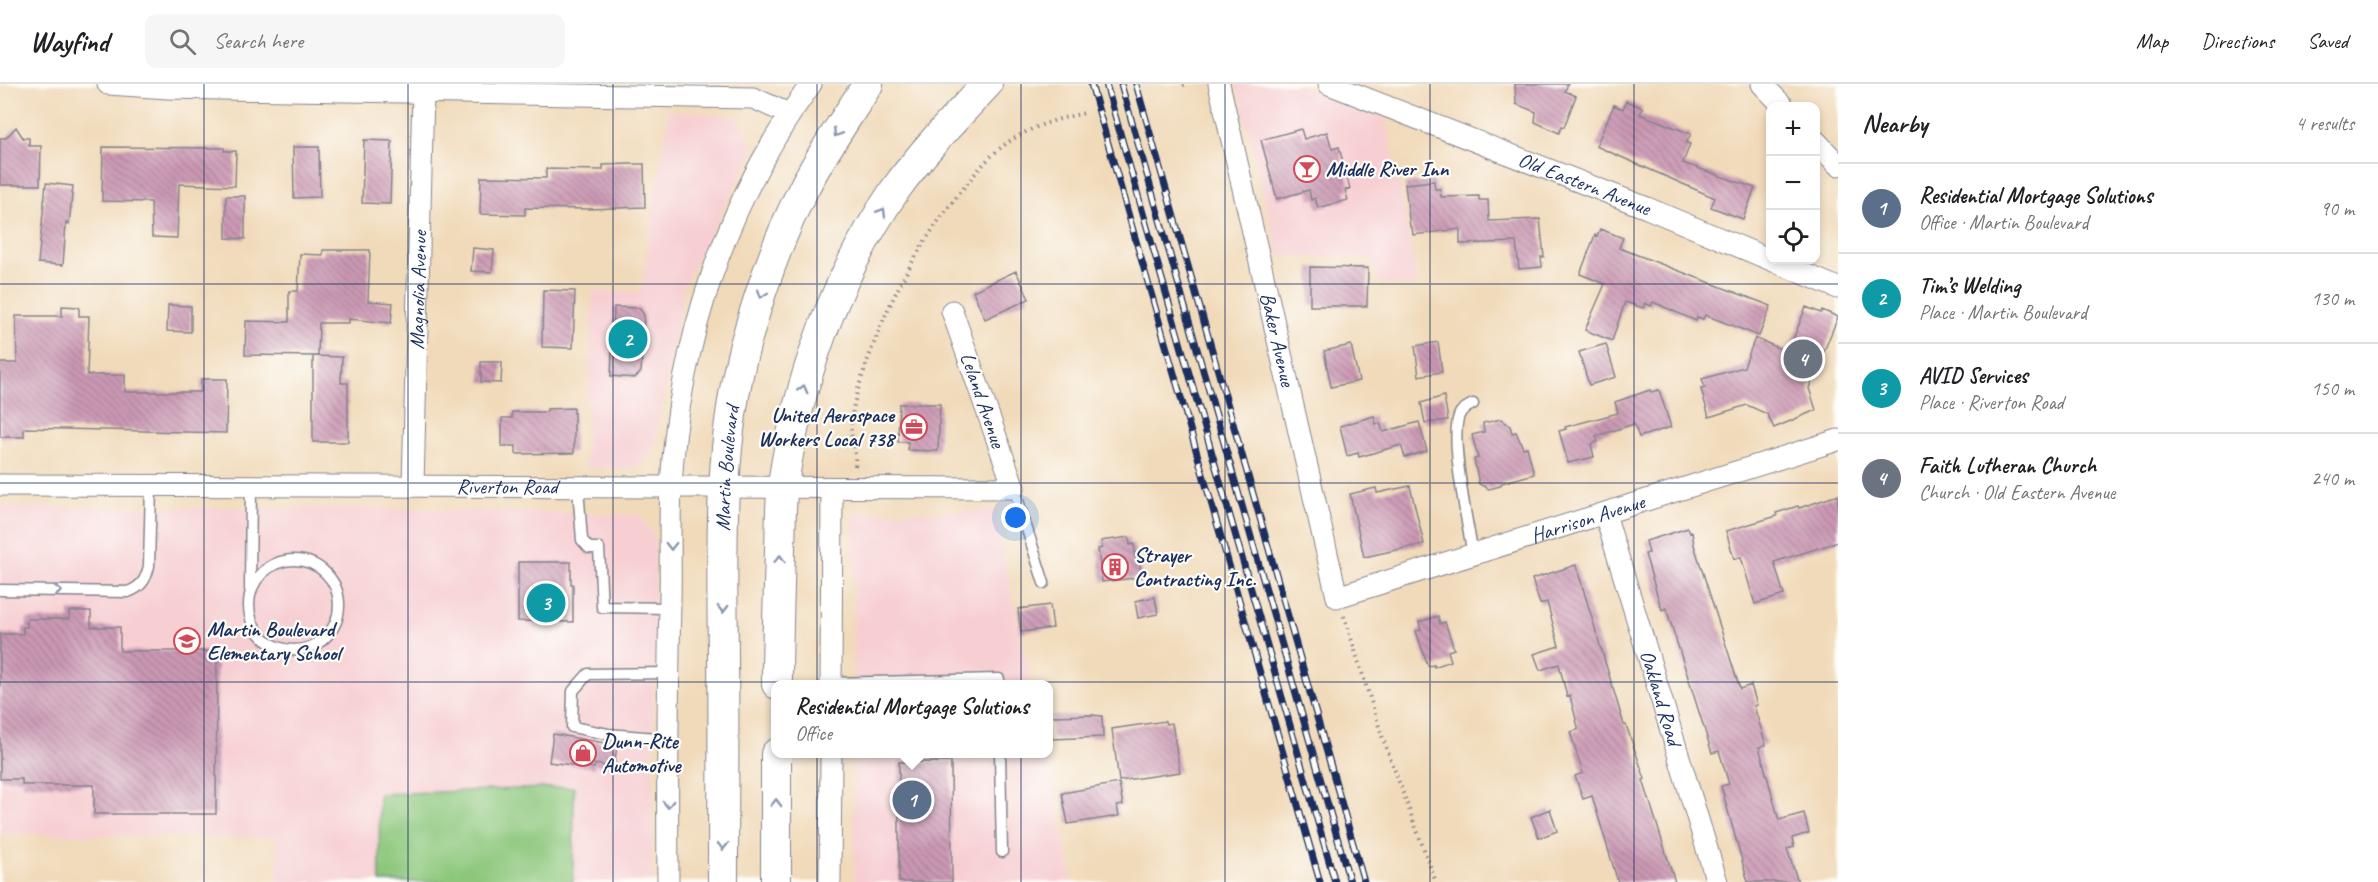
<!DOCTYPE html>
<html lang="en">
<head>
<meta charset="utf-8">
<style>
  :root { --surface:#fff; --page:#f6f6f6; --text:#202124; --muted:#757577; --line:#e0e0e0; --accent:#7c3aed }
  body { margin:0; font-family:Caveat,sans-serif; background:var(--page); color:var(--text) }
  .controls { position:absolute; right:18px; top:18px; display:grid; overflow:hidden; border-radius:12px; box-shadow:0 3px 9px #0003 }
  .controls button { width:54px; height:54px; display:grid; place-items:center; padding:0; border:0; border-bottom:2px solid var(--line); background:var(--surface); color:var(--text); font:30px sans-serif }
  .you { position:absolute; left:1016px; top:434px; width:21px; height:21px; margin:-15px; border:4px solid #fff; border-radius:50%; background:#1a73e8; box-shadow:0 0 0 9px #1a73e833 }
  .badge { display:grid; place-items:center; width:39px; height:39px; border-radius:50%; background:var(--accent); color:#fff; font-size:20px; font-weight:700 }
  .pin { position:absolute; translate:-50% -50%; border:3px solid #fff; box-shadow:0 2px 6px #0006 }
  .popup { position:absolute; left:771px; top:596px; width:282px; height:78px; box-sizing:border-box; display:grid; place-content:center; border-radius:12px; background:var(--surface); filter:drop-shadow(0 2px 4px #0005); font-size:20px; white-space:nowrap; color:var(--muted) }
  .popup b { font-size:22px; color:var(--text) }
  .popup::after { content:''; position:absolute; left:50%; top:100%; margin-left:-12px; border:12px solid transparent; border-top-color:var(--surface) }
  .list { margin:0; padding:0; list-style:none }
  h2 { display:flex; justify-content:space-between; align-items:center; height:78px; margin:0; padding:0 24px; font-size:26px }
  h2 small { font-size:20px; font-weight:400; color:var(--muted) }
  .list li { display:grid; grid-template-columns:39px 1fr auto; gap:18px; align-items:center; box-sizing:border-box; height:90px; padding:0 24px; border-top:2px solid var(--line) }
  .list b { display:block; font-size:22px; white-space:nowrap }
  .list p { margin:0; font-size:20px; white-space:nowrap; color:var(--muted) }
  .list em { font-size:20px; font-style:normal; color:var(--muted) }
  .icon { flex:none; width:33px; height:33px; fill:none; stroke:currentColor; stroke-width:2; stroke-linecap:round; stroke-linejoin:round }
  .map { position:relative; flex:none; width:1838px; height:798px; overflow:hidden }
  header { display:flex; align-items:center; gap:36px; box-sizing:border-box; height:84px; padding:0 30px; background:var(--surface); border-bottom:2px solid var(--line) }
  header strong { font-size:28px }
  nav { display:flex; gap:33px; margin-inline-start:auto; font-size:21px }
  .search { width:420px; height:54px; background:var(--page); display:flex; align-items:center; gap:15px; box-sizing:border-box; padding:0 21px; border-radius:12px; color:var(--muted); font-size:22px }
  main { display:flex }
  aside { flex:1; background:var(--surface) }
  .map>svg:first-child { display:block }
  .built { fill:#f7cfd3 }
  .park { fill:#8cc77b; stroke:#547b6c; stroke-width:1.5 }
  .building { fill:url(#building-back-hatch) }
  .lines { fill:none; stroke-linecap:round; stroke-linejoin:round }
  .lane-casing { stroke:#86848c; stroke-width:13 }
  .street-casing { stroke:#86848c; stroke-width:23 }
  .secondary-casing { stroke:#86848c; stroke-width:32 }
  .path { stroke:#86848c; stroke-width:4; stroke-dasharray:1.5 4.5; stroke-linecap:butt }
  .lane { stroke:#fff; stroke-width:10 }
  .street { stroke:#fff; stroke-width:21 }
  .secondary { stroke:#fff; stroke-width:30 }
  .rail-casing { stroke:#1b2f5e; stroke-width:7 }
  .rail { stroke:#fdfcf7; stroke-width:4.5; stroke-dasharray:14; stroke-linecap:butt }
  .oneway { stroke:#8d97ae }
  .grid { fill:none; stroke:#1b2f5e; stroke-width:1.5; stroke-opacity:0.55 }
  .labels { text-anchor:middle; dominant-baseline:central; stroke-width:4.5; stroke-linejoin:round; paint-order:stroke }
  .poi-label { font-size:21px; font-weight:bold; fill:#1b2f5e; stroke:#fdfcf7; text-anchor:start }
  .street-label { font-size:21px; fill:#1b2f5e; stroke:#fdfcf7 }
</style>
</head>
<body>
<header>
<strong>Wayfind</strong>
<div class="search"><svg class="icon" aria-label="search" viewBox="0 0 24 24"><circle cx="10" cy="10" r="6"/><path d="M15 15l6 6"/></svg>Search here</div>
<nav><a>Map</a><a>Directions</a><a>Saved</a></nav>
</header>
<main>
<div class="map">
<svg width="1838" height="798" viewBox="0 0 1838 798">
  <defs>
    <pattern id="building-back-hatch" width="6" height="6" patternUnits="userSpaceOnUse" patternTransform="scale(1.5)"><rect width="6" height="6" fill="#cc99b4"/><path d="M-1 5l2 2M0 0l6 6M5-1l2 2" fill="none" stroke="#a57d96"/></pattern>
  </defs>
  <rect width="100%" height="100%" fill="#fdfcf7"/>
  <filter id="ink" filterUnits="userSpaceOnUse"><feTurbulence type="fractalNoise" baseFrequency=".0167" numOctaves="2"/><feDisplacementMap in="SourceGraphic" scale="12" xChannelSelector="R" yChannelSelector="G"/><feConvolveMatrix kernelMatrix="1 2 1 2 8 2 1 2 1" color-interpolation-filters="sRGB"/></filter>
  <filter id="wash" filterUnits="userSpaceOnUse"><feTurbulence type="fractalNoise" baseFrequency=".008" numOctaves="4" result="noise"/><feDisplacementMap in="SourceGraphic" scale="24" xChannelSelector="R" yChannelSelector="G"/><feGaussianBlur stdDeviation="1.35" result="paint"/><feColorMatrix in="noise" values="0 0 0 0 0 0 0 0 0 0 0 0 0 0 0 0 0 1.4 0 .05"/><feComposite in="paint" operator="in"/></filter>
  <g filter="url(#wash)">
    <rect width="100%" height="100%" fill="#f1daba"/>
    <path class="built" d="M1236,0H1296L1386,34L1418,202L1380,199L1371,175L1279,172Z
      M669,26L736,33L754,65L685,199L653,370L632,384H585L593,208H641Z
      M0,423L373,424L640,431L655,454L652,798H277V754L0,750Z
      M994,426L1031,600H854L853,429Z
      M854,670H1046L1073,798H854Z"/>
    <path class="park" d="M574,703L573,798H380L379,710Z"/>
    <g id="blocks">
      <path class="building" d="M1515,0H1568L1565,7L1576,12L1564,43L1562,42L1559,49L1535,38L1536,28L1516,20Z
        M1626,17L1643,24L1640,30L1691,50L1686,59L1690,60L1683,79L1755,104L1743,135L1711,123L1715,114L1596,62L1614,21L1623,25Z
        M16,43L23,54H29V62H41L40,101H0V54H6Z
        M1301,45L1304,55L1327,48L1332,65L1339,63L1350,105L1345,106L1348,116L1318,124L1315,114L1311,116L1309,106L1277,115L1261,56Z
        M364,56L392,57L390,120L362,119Z
        M103,63L224,64V67H236L235,102L179,100L177,154L152,153L151,118L102,117Z
        M293,63H319L320,113L294,114Z
        M629,80H644L645,123L588,125L525,124V131L480,130L481,93L546,94V85L603,86V81Z
        M1434,97L1435,105H1440L1441,113L1479,112V116H1488L1489,137L1540,135L1544,173H1541L1542,183L1519,185L1516,158L1460,160V145L1413,151L1412,143H1410L1405,100Z
        M46,99L73,102L69,140L66,139L63,181L38,179Z
        M226,112H245V155L226,154Z
        M1600,145L1623,154L1619,164L1771,222L1759,252L1705,231L1703,235L1697,233L1696,237L1653,218L1651,222L1645,219L1643,224L1625,218L1612,257L1585,246L1605,200L1580,190L1595,151L1597,152Z
        M473,164L494,166L492,188L471,187Z
        M323,166H370L368,217L393,219L391,239L349,235V239H319L318,272L245,271L246,237L289,238V207H298L300,170L323,171Z
        M1310,183L1368,184L1367,222H1310Z
        M1016,187L1029,215L985,235L973,207Z
        M543,206L575,207L573,264L542,263Z
        M168,221L191,222V248L167,247Z
        M62,222L79,223V232H89L87,291H125V308H201V295H227L226,349L24,344V353H0V279H17L16,232H62Z
        M614,223L639,224L644,231L641,288L635,294L611,292Z
        M1806,223L1821,229L1822,226L1838,233L1809,304L1816,326L1774,344L1767,330L1747,321L1709,333L1701,305L1705,304L1702,295L1744,283L1755,254L1788,268Z
        M1438,258L1442,288L1419,292L1415,262Z
        M1606,260L1616,293L1589,301L1579,268Z
        M1351,261L1359,297L1331,303L1324,267Z
        M313,272L342,273L341,299H348V358H313Z
        M481,278H502L501,299L481,298Z
        M1650,306L1651,308L1659,306L1671,343L1639,353L1634,340L1596,352L1598,358L1591,360L1594,373L1568,379L1559,347L1566,345L1565,343L1618,329L1615,318Z
        M1444,312L1448,336L1425,339L1421,319Z
        M899,320H940L938,367L908,366V358H898Z
        M574,324V369L516,370V362H502V334H512V328H547V325Z
        M1374,332L1376,340L1380,339L1383,348L1419,338L1427,367L1405,373L1401,361L1359,373L1358,369L1347,372L1340,342Z
        M1501,335L1510,342L1512,349L1516,348L1523,364L1527,363L1534,390L1502,399L1500,402L1489,405L1479,400L1474,375L1478,374L1472,351L1484,348L1483,339Z
        M1410,402L1424,460L1364,473L1350,410L1376,404L1377,409Z
        M1838,411V458L1774,478L1784,511L1755,520L1741,473L1734,475L1726,447L1777,432L1776,429L1798,422L1799,424Z
        M1688,444L1690,449L1692,448L1694,461L1740,605L1751,601L1757,621L1754,622L1766,661L1759,663L1779,736L1804,729L1809,749L1792,754L1794,763L1787,765L1798,798H1748L1721,702L1729,700L1719,667L1712,669L1666,524L1662,526L1656,507L1645,470L1649,469L1646,457Z
        M1129,453L1130,461L1134,460L1136,476H1139L1142,493L1102,498L1098,465L1102,464L1101,457Z
        M518,478H571V500H573V538L518,537Z
        M1576,481L1624,641H1626L1645,695L1643,696L1675,798H1618L1592,712L1583,715L1575,692L1583,689L1570,648L1578,646V643L1570,612L1567,613L1559,580L1540,586L1534,570L1559,562L1547,518L1540,520L1532,495Z
        M1155,513L1158,530L1138,534L1135,517Z
        M1050,521L1053,544L1021,548L1018,525Z
        M69,527H91V543H120V567H217L216,730H94V701H22V695H0V550H23V543H27V535H69Z
        M1438,532L1440,540L1445,538L1454,565L1448,567L1451,577L1434,583V581L1428,582L1416,547L1421,546L1419,538Z
        M1092,631L1102,632L1103,653L1052,655L1051,632Z
        M1165,637L1166,640L1172,639L1180,688L1119,697L1112,645Z
        M553,650L617,661L614,683L595,680L594,684L549,678Z
        M899,678H951L952,798H899Z
        M1119,699L1123,721L1117,722L1119,732L1068,740L1062,709Z
        M1550,725L1557,747L1539,754L1531,733Z"/>
    </g>
  </g>
  <g filter="url(#ink)">
    <use href="#blocks" fill-opacity="0" stroke="#86848c" stroke-width="1.5"/>
    <g class="lines">
      <defs>
        <path id="lane" d="M1473,320C1469,322 1463,325 1461,328C1447,346 1469,446 1473,471
          M578,403L582,456L589,464H599L602,523L670,524
          M1014,404L1044,499
          M249 521a45 45 0 1 1 90 0a45 45 0 1 1-90 0Z
          M250,505L251,402
          M0,506L128,508C141,503 146,496 149,482L151,402
          M831,599L999,595V600
          M668,655L608,650L572,643L573,607L588,590L669,589
          M1000,670L1002,768"/>
        <g id="street">
          <path d="M108,0L168,4L753,14L789,30"/>
          <path id="s1" d="M1219,0L1337,513L1838,356"/>
          <path id="s2" d="M1329,0L1647,124L1838,204"/>
          <path d="M1762,0L1783,22"/>
          <path d="M1816,57L1838,81"/>
          <path id="s3" d="M0,401L1014,404L952,227"/>
          <path id="s4" d="M413,402L423,8"/>
          <path id="s5" d="M1605,430L1717,798"/>
          <path d="M831,600L832,404"/>
          <path d="M668,798C667,704 668,610 670,516C671,478 669,440 671,402C679,258 726,116 811,0"/>
          <path d="M830,798L831,670"/>
        </g>
        <g id="secondary">
          <path d="M777,600C777,555 779,510 780,464C781,443 780,421 783,401C798,296 835,194 895,106C922,68 955,34 987,0"/>
          <path id="s6" d="M723,798C723,723 724,647 723,572C722,469 718,361 745,261C760,207 780,150 806,100C824,66 847,33 868,0"/>
          <path d="M776,798V670"/>
        </g>
      </defs>
      <use href="#lane" class="lane-casing"/>
      <use href="#street" class="street-casing"/>
      <use href="#secondary" class="secondary-casing"/>
      <path class="path" d="M1183,1L1186,0
        M855,382C857,367 849,352 851,338C853,319 860,298 866,281C889,215 918,160 962,106C977,87 992,68 1013,55C1036,41 1060,34 1085,29
        M1344,532L1382,652L1436,798"/>
      <use href="#lane" class="lane"/>
      <use href="#street" class="street"/>
      <use href="#secondary" class="secondary"/>
      <defs>
        <path id="rail" d="M1091,0L1320,798
          M1106,0L1335,798
          M1121,0L1350,798
          M1136,0L1364,798"/>
      </defs>
      <use href="#rail" class="rail-casing"/>
      <use href="#rail" class="rail"/>
    </g>
    <defs><path id="oneway-chevron" d="M-2-3.5L2.5 0L-2 3.5" fill="none" stroke-width="1.6" stroke-linecap="round" stroke-linejoin="round" transform="scale(1.5)"/></defs>
    <g class="oneway">
      <use href="#oneway-chevron" transform="translate(837 49) rotate(122)"/>
      <use href="#oneway-chevron" transform="translate(882 128) rotate(-59)"/>
      <use href="#oneway-chevron" transform="translate(762 210) rotate(108)"/>
      <use href="#oneway-chevron" transform="translate(803 305) rotate(-75)"/>
      <use href="#oneway-chevron" transform="translate(671 462) rotate(90)"/>
      <use href="#oneway-chevron" transform="translate(780 475) rotate(-88)"/>
      <use href="#oneway-chevron" transform="translate(58 507) rotate(1)"/>
      <use href="#oneway-chevron" transform="translate(723 525) rotate(89)"/>
      <use href="#oneway-chevron" transform="translate(776 719) rotate(-89)"/>
      <use href="#oneway-chevron" transform="translate(668 720) rotate(90)"/>
      <use href="#oneway-chevron" transform="translate(723 762) rotate(90)"/>
    </g>
  </g>
  <path class="grid" d="M204,0V798M408,0V798M613,0V798M817,0V798M1021,0V798M1225,0V798M1430,0V798M1634,0V798M0,200H1838M0,399H1838M0,598H1838"/>
  <defs>
    <symbol id="bar-ring" viewBox="-11 -11 22 22"><circle r="9.5" fill="#fdfcf7" stroke="#d1495b" stroke-width="1.5"/><path d="M-6-5H6L.8 .8V4.5H3.5V6h-7V4.5H-.8V.8Z" fill="#d1495b"/></symbol>
    <symbol id="office-ring" viewBox="-11 -11 22 22"><circle r="9.5" fill="#fdfcf7" stroke="#d1495b" stroke-width="1.5"/><path d="M-6-3h4V-5.5h4V-3h4V5H-6ZM-1-4.5V-3h2v-1.5ZM-6 0V1H6V0Z" fill="#d1495b"/></symbol>
    <symbol id="building-ring" viewBox="-11 -11 22 22"><circle r="9.5" fill="#fdfcf7" stroke="#d1495b" stroke-width="1.5"/><path d="M-4-6H4V6H1V3H-1V6H-4ZM-2.5-4.3h1.7v1.8h-1.7ZM.8-4.3h1.7v1.8H.8ZM-2.5-1h1.7V.8h-1.7ZM.8-1h1.7V.8H.8Z" fill="#d1495b"/></symbol>
    <symbol id="school-ring" viewBox="-11 -11 22 22"><circle r="9.5" fill="#fdfcf7" stroke="#d1495b" stroke-width="1.5"/><path d="M0-5L7-2L0 1L-7-2ZM-4 1L0 2.5L4 1V4Q0 6-4 4Z" fill="#d1495b"/></symbol>
    <symbol id="shop-ring" viewBox="-11 -11 22 22"><circle r="9.5" fill="#fdfcf7" stroke="#d1495b" stroke-width="1.5"/><path d="M-5-2.5h2.3a2.7 3.5 0 0 1 5.4 0H5L5.5 6h-11ZM-1.5-2.5h3a1.5 2.3 0 0 0-3 0Z" fill="#d1495b"/></symbol>
  </defs>
  <g fill-rule="evenodd">
    <use href="#bar-ring" x="1292" y="70" width="30" height="30"/>
    <use href="#office-ring" x="899" y="328" width="30" height="30"/>
    <use href="#building-ring" x="1100" y="468" width="30" height="30"/>
    <use href="#school-ring" x="172" y="542" width="30" height="30"/>
    <use href="#shop-ring" x="568" y="654" width="30" height="30"/>
  </g>
  <g class="labels">
    <g class="poi-label">
      <text x="1326" y="85">Middle River Inn</text>
      <text x="894" y="331" text-anchor="end">United Aerospace<tspan x="894" dy="24">Workers Local 738</tspan></text>
      <text x="1134" y="471">Strayer<tspan x="1134" dy="24">Contracting Inc.</tspan></text>
      <text x="207" y="545">Martin Boulevard<tspan x="207" dy="24">Elementary School</tspan></text>
      <text x="602" y="657">Dunn-Rite<tspan x="602" dy="24">Automotive</tspan></text>
    </g>
    <g class="street-label">
      <text stroke="none"><textPath href="#s2" startOffset="274">Old Eastern Avenue</textPath></text>
      <text stroke="none"><textPath href="#s4" startOffset="196">Magnolia Avenue</textPath></text>
      <text stroke="none"><textPath href="#s1" startOffset="262">Baker Avenue</textPath></text>
      <text transform="translate(983 316) rotate(71)">Leland Avenue</text>
      <text stroke="none"><textPath href="#s6" startOffset="414">Martin Boulevard</textPath></text>
      <text stroke="none"><textPath href="#s3" startOffset="507">Riverton Road</textPath></text>
      <text stroke="none"><textPath href="#s1" startOffset="789">Harrison Avenue</textPath></text>
      <text stroke="none"><textPath href="#s5" startOffset="192">Oakland Road</textPath></text>
    </g>
  </g>
</svg>
<div class="controls">
<button>+</button>
<button>−</button>
<button><svg class="icon" aria-label="locate" viewBox="0 0 24 24"><circle cx="12" cy="12" r="6"/><path d="M12 2v4M12 18v4M2 12h4M18 12h4"/></svg></button>
</div>
<div class="you"></div>
<div class="pin badge" style="left:912px;top:716px;background:#5c6f8a">1</div>
<div class="popup"><b>Residential Mortgage Solutions</b>Office</div>
<div class="pin badge" style="left:628px;top:255px;background:#0f9aa8">2</div>
<div class="pin badge" style="left:546px;top:519px;background:#0f9aa8">3</div>
<div class="pin badge" style="left:1803px;top:275px;background:#6b7280">4</div>
</div>
<aside>
<h2>Nearby<small>4 results</small></h2>
<ul class="list">
<li><span class="badge" style="background:#5c6f8a">1</span><div><b>Residential Mortgage Solutions</b><p>Office · Martin Boulevard</p></div><em>90 m</em></li>
<li><span class="badge" style="background:#0f9aa8">2</span><div><b>Tim’s Welding</b><p>Place · Martin Boulevard</p></div><em>130 m</em></li>
<li><span class="badge" style="background:#0f9aa8">3</span><div><b>AVID Services</b><p>Place · Riverton Road</p></div><em>150 m</em></li>
<li><span class="badge" style="background:#6b7280">4</span><div><b>Faith Lutheran Church</b><p>Church · Old Eastern Avenue</p></div><em>240 m</em></li>
</ul>
</aside>
</main>
</body>
</html>
